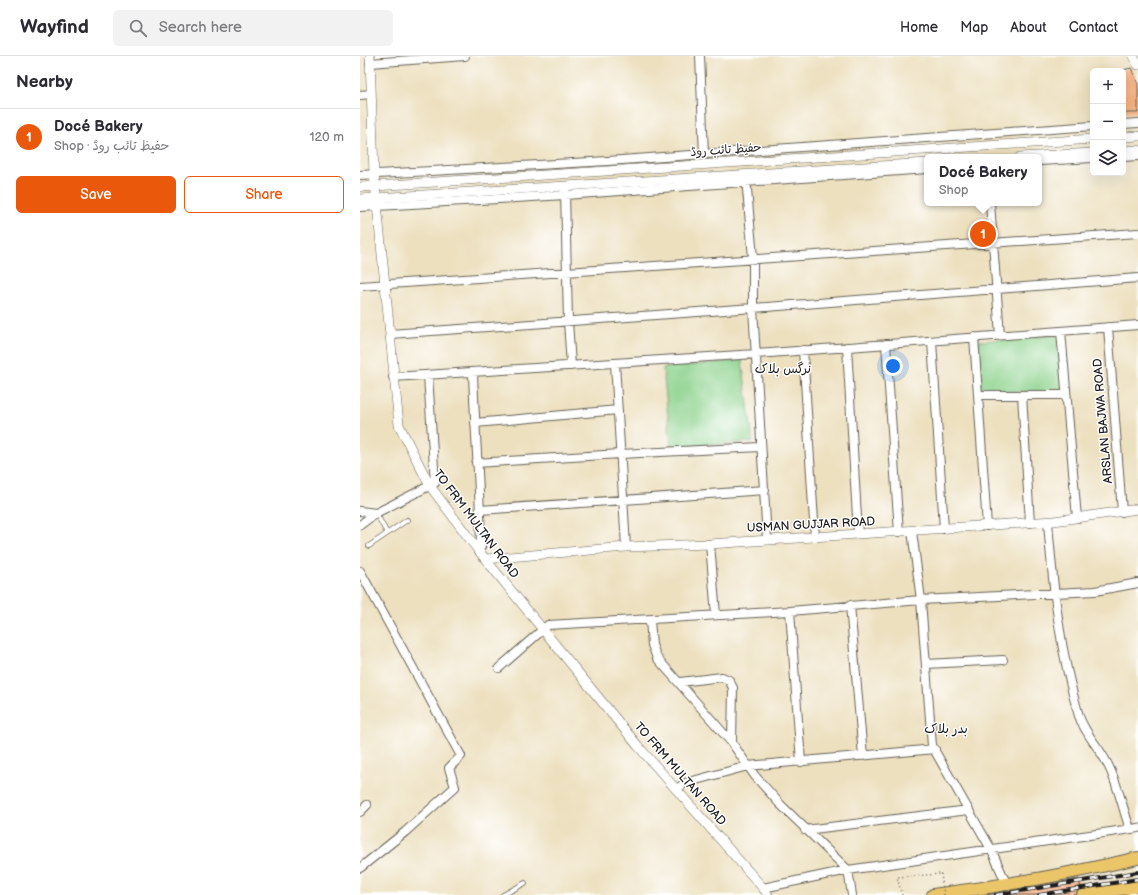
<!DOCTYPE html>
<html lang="en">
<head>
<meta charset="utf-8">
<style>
  :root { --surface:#fff; --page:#f2f2f3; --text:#2b2b33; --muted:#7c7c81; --line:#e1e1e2; --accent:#ea580c }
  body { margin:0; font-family:"Balsamiq Sans","Playpen Sans Arabic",sans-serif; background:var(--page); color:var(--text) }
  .controls { position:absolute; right:12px; top:12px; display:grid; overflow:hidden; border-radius:6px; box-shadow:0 4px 16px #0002 }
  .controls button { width:36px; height:36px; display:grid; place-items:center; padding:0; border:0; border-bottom:1px solid var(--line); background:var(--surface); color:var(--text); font:20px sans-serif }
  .you { position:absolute; left:533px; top:310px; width:14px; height:14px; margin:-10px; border:3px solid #fff; border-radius:50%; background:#1a73e8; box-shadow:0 0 0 6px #1a73e833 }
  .badge { display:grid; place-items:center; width:26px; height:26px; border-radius:50%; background:var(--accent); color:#fff; font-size:13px; font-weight:700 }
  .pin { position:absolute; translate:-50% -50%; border:2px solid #fff; box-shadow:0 1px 4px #0006 }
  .popup { position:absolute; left:564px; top:98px; width:118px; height:52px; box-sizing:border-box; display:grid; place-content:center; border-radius:6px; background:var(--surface); filter:drop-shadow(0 1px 3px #0005); font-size:13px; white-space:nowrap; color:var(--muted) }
  .popup b { font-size:15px; color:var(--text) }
  .popup::after { content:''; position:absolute; left:50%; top:100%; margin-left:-8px; border:8px solid transparent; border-top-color:var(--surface) }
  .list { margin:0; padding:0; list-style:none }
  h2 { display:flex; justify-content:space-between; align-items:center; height:52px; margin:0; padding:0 16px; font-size:17px }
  h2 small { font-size:13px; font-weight:400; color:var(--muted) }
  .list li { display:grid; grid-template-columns:26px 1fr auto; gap:12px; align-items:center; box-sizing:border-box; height:56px; padding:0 16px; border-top:1px solid var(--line) }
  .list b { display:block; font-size:15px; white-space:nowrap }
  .list p { margin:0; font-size:13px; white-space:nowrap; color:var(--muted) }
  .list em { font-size:13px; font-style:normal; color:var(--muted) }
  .actions { display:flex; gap:8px; padding:12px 16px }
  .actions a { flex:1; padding:9px 0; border:1px solid var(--accent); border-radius:6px; text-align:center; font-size:14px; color:var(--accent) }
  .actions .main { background:var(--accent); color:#fff }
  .icon { flex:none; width:22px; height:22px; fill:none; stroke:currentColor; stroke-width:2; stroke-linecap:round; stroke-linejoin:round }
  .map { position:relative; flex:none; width:778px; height:839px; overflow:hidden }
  header { display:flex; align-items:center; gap:24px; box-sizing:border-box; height:56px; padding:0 20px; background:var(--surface); border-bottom:1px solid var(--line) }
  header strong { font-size:19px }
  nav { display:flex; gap:22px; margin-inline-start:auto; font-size:14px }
  .search { width:280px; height:36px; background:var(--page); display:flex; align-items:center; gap:10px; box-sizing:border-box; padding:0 14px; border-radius:6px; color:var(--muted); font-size:15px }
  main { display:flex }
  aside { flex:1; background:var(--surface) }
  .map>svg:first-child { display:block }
  .green { fill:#8bd18b; stroke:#547654 }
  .building { fill:#f5ab78 }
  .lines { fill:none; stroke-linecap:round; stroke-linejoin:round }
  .service-casing { stroke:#656155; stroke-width:5.5 }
  .minor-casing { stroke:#656155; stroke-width:10 }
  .tertiary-casing { stroke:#656155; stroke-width:10 }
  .primary-casing { stroke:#656155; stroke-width:14 }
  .path { stroke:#656155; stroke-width:1.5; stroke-dasharray:1 3; stroke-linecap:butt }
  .service { stroke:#fff; stroke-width:4 }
  .minor { stroke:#fff; stroke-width:8 }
  .tertiary { stroke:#fff; stroke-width:9 }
  .primary { stroke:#ebc669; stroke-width:12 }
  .rail-casing { stroke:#1c1c1c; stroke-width:4 }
  .rail { stroke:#fff; stroke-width:2.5; stroke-dasharray:8; stroke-linecap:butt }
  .path-bridge { stroke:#656155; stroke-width:1.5; stroke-dasharray:1 3; stroke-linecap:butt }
  .labels { text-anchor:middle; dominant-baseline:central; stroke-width:3; stroke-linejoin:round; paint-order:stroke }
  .street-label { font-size:12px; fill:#1c1c1c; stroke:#fff }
  .neighbourhood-label { font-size:13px; fill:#1c1c1c; stroke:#fff }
</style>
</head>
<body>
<header>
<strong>Wayfind</strong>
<div class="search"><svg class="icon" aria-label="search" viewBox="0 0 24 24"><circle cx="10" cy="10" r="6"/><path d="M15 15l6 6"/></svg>Search here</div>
<nav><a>Home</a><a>Map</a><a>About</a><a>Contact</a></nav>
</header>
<main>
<aside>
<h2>Nearby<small></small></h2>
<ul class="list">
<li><span class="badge">1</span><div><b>Docé Bakery</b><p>Shop · حفیظ تائب روڈ</p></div><em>120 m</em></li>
</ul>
<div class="actions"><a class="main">Save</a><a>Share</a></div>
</aside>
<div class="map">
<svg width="778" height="839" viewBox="0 0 778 839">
  <rect width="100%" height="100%" fill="#fff"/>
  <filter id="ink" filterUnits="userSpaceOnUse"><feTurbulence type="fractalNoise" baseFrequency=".025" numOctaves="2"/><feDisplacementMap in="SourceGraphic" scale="8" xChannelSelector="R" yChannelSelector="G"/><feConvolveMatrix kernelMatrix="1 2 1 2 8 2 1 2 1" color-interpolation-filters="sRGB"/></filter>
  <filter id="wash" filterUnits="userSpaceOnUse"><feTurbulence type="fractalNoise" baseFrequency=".012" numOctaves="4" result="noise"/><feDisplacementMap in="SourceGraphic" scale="16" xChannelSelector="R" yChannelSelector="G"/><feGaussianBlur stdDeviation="0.9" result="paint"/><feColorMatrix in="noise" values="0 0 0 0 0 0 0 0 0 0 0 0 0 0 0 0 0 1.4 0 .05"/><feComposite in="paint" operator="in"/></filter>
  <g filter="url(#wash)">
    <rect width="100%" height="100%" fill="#ede0bf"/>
    <path class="green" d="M697,279L703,336L621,335L619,285Z
      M382,304L393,386L311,391L303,312Z"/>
    <g id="blocks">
      <path class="building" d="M771,12L778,28V57H763V14Z
        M719,823L721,832L718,833L716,839H626Z"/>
    </g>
  </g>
  <g filter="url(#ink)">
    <use href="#blocks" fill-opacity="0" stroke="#656155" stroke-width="1"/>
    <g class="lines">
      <defs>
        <path id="service" d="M16,457L27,477
          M9,490L47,464
          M143,839L165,827"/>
        <path id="minor" d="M340,0L344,99
          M10,7L105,0
          M0,39L11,38
          M763,68L778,67
          M763,101L778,100
          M679,105L733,102
          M0,119L248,105L733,70
          M386,122L393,202V252L407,483
          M205,135L208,265L211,310
          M630,147L640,279
          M0,151L205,139L567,113
          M0,230L778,177
          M748,271L762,456
          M701,275L717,462
          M30,278L393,252L778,222
          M614,281L627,470
          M572,285L584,473
          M526,288L539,476
          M487,291L498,478
          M443,294L455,481
          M255,307L266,491
          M113,317C115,375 120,433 121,491L118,494
          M33,321L396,298L778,269
          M618,339H706
          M662,339L670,467
          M115,367L258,354
          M116,407L260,398L401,391
          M120,454L405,434
          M0,455L16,457L75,427L68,319
          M688,466C693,532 700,597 719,660C725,678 739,691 747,707C757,725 763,753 770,773
          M0,469L16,457
          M552,475L561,544L572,690L631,793L647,829
          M350,488L356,559
          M0,515L101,700L89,712L95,731L45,776L0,812
          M490,549L503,700
          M430,555L441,706
          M290,564L292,589L297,602L372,687L395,720L420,748L488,814L492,839
          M566,608L643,604
          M139,612L188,569L430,555L561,544L735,535L778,527
          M320,626L362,621L369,624L373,632L372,687
          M317,733L325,727L388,710L575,693
          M0,756L7,749
          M445,774L609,754
          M403,832L488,814L778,772
          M769,832L773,839"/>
        <path id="tertiary" d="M10,0L14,118L39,369L70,430L118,494L278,690L403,832L408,839
          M773,0L778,9
          M763,81L778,80
          M763,95L778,94
          M660,101L733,97
          M0,131L733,83
          M0,143L567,107
          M126,503L266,491L350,488L694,465L778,453"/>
        <path id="primary" d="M573,839C642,830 710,818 778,802
          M723,839L778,830"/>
      </defs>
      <use href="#service" class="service-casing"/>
      <use href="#minor" class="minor-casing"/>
      <use href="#tertiary" class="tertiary-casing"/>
      <use href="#primary" class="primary-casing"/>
      <path class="path" d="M542,839L537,821L581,818"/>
      <use href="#service" class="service"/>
      <use href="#minor" class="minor"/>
      <use href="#tertiary" class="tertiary"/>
      <use href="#primary" class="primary"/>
      <defs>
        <path id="rail" d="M636,839L778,816
          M679,839L778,823"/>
      </defs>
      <use href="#rail" class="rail-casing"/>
      <use href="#rail" class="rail"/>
      <path class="path-bridge" d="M581,818L584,839"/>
    </g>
  </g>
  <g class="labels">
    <g class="street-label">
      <text transform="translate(366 94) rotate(-4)">حفیظ تائب روڈ</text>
      <text transform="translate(743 365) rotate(-95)">ARSLAN BAJWA ROAD</text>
      <text transform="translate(116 468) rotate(53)">TO FRM MULTAN ROAD</text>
      <text transform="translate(451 469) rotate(-3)">USMAN GUJJAR ROAD</text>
      <text transform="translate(320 718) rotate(49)">TO FRM MULTAN ROAD</text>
    </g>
    <g class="neighbourhood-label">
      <text x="423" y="313">نرگس بلاک</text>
      <text x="586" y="673">بدر بلاک</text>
    </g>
  </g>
</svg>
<div class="controls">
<button>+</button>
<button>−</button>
<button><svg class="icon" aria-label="layers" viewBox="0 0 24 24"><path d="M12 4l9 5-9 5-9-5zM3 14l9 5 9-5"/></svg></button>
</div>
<div class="you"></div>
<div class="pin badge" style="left:623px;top:178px">1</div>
<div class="popup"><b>Docé Bakery</b>Shop</div>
</div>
</main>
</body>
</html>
